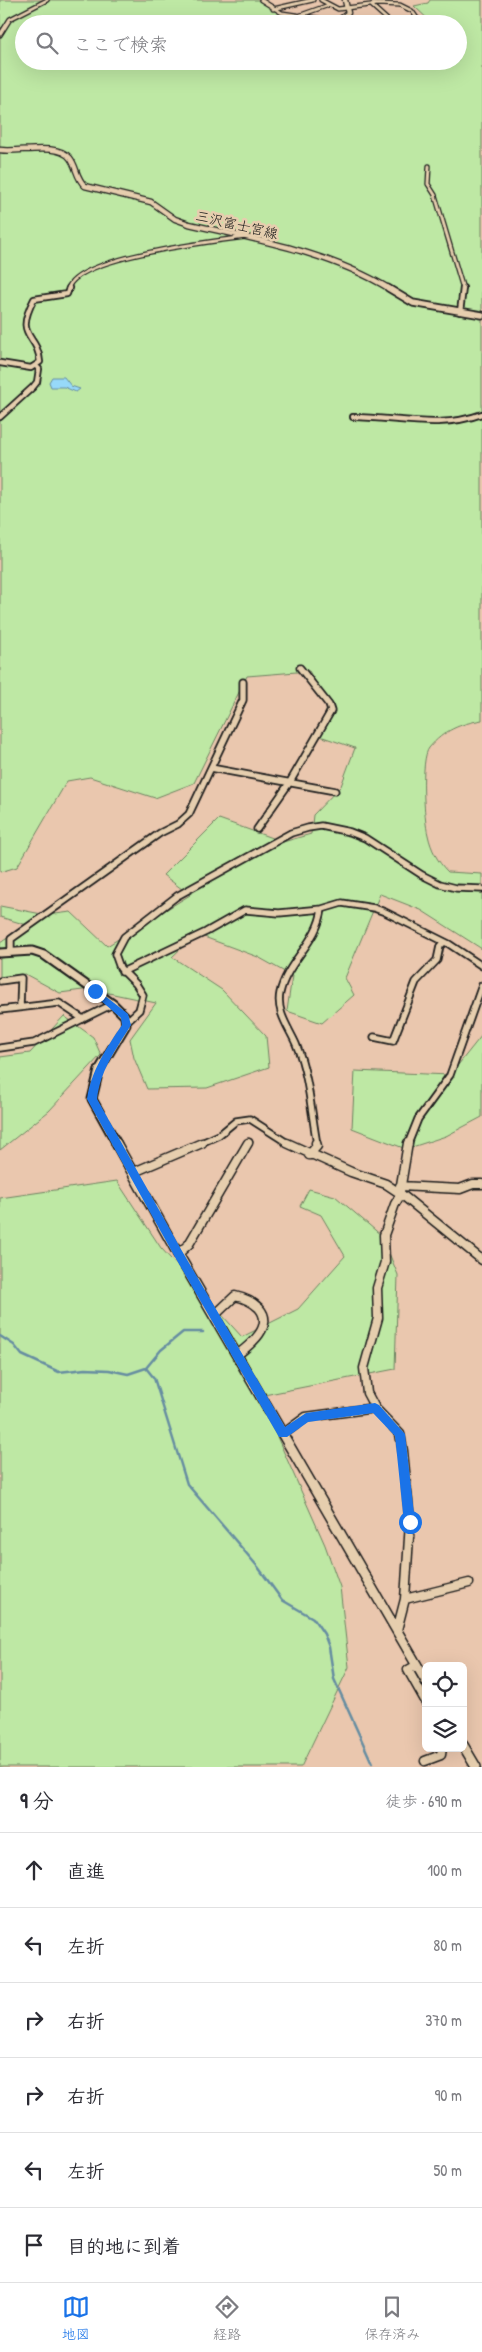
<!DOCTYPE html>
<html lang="ja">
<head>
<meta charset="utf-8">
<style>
  :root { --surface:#fff; --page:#f2f2f3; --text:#2b2b33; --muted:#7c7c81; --line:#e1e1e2; --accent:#1a73e8 }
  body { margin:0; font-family:"Patrick Hand","Klee One",sans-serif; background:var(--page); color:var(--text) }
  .controls { position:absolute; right:15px; bottom:15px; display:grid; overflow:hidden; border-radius:8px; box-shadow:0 5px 20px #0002 }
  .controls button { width:45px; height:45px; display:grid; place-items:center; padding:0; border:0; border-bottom:1px solid var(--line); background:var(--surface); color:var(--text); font:25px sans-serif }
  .stop { position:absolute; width:15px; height:15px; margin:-11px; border:4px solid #1a73e8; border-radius:50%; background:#fff }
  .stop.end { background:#1a73e8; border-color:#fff; box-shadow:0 1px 5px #0008 }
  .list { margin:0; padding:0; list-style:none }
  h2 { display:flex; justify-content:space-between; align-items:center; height:65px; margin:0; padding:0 20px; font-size:21px }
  h2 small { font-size:16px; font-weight:400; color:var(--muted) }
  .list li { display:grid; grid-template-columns:32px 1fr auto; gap:15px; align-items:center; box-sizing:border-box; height:75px; padding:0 20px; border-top:1px solid var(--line) }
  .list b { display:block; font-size:19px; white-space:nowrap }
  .list em { font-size:16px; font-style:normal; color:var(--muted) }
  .icon { flex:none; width:28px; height:28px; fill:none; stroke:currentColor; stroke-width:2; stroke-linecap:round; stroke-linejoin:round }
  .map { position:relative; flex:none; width:482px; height:1767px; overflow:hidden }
  .search { position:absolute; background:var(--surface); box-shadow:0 5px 20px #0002; left:15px; right:15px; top:15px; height:55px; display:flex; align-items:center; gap:12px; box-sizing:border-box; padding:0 18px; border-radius:28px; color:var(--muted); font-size:19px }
  .sheet { height:515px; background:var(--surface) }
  nav { display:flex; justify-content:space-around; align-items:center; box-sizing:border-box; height:70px; border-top:1px solid var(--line); background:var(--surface); font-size:14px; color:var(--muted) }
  nav a { display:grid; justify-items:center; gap:2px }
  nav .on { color:var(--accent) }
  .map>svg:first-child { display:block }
  .green { fill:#bee8a4; stroke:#6d8260 }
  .water { fill:#97d9f9; stroke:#668da1 }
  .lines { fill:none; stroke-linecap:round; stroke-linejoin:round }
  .stream { stroke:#668da1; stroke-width:2.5 }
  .minor-far3-casing { stroke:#1c1c1c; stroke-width:5.5 }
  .minor-far2-casing { stroke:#1c1c1c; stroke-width:8 }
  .minor-far1-casing { stroke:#1c1c1c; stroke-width:9 }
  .minor-casing { stroke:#1c1c1c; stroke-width:11 }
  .tertiary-far2-casing { stroke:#1c1c1c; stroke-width:7 }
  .tertiary-far1-casing { stroke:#1c1c1c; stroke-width:11 }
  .tertiary-casing { stroke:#1c1c1c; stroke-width:12 }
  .secondary-far1-casing { stroke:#1c1c1c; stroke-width:7 }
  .secondary-casing { stroke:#1c1c1c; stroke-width:9 }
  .minor-far3 { stroke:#e6ceae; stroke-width:3 }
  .minor-far2 { stroke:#e6ceae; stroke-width:4.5 }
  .minor-far1 { stroke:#e6ceae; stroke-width:5.5 }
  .minor { stroke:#e6ceae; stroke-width:8 }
  .tertiary-far2 { stroke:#e6ceae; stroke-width:4.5 }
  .tertiary-far1 { stroke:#e6ceae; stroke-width:7 }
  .tertiary { stroke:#e6ceae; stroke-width:9 }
  .secondary-far1 { stroke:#e6ceae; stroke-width:4.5 }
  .secondary { stroke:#e6ceae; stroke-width:5.5 }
  .route { fill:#1a73e8 }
  .labels { text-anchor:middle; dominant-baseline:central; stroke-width:5; stroke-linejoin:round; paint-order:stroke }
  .far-street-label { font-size:14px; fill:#1c1c1c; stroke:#e6ceae }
</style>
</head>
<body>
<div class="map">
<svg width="482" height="1767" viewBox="0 0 482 1767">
  <rect width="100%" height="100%" fill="#eac7ae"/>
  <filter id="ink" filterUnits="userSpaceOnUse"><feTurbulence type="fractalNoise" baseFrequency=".02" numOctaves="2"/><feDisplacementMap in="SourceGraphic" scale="10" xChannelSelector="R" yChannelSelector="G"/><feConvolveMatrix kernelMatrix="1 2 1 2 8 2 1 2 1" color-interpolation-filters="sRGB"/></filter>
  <g filter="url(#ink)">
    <path class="green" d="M0,0H258L278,13L344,24H24V61H458V24H433L414,6L428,3L430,0H482V720C460,724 444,730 429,748C420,759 424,820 428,835C431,849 437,861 448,872L482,874V949L421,910L380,894L345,978L354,995L322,1023L287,1011L292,976L258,957L196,934L172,957L222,990L266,1036L269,1067L207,1088L147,1089L134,1058L130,1039L156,1003L90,989L60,993L25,974L0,978V943L27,925L0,917V906L47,915L71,912L107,946L190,895L163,875L219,819L283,842L311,834L313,815L341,786L355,748L320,736L328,703L309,671L247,676L194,783L155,798L90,777L67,781L17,867L0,872V37L8,25L5,24L0,29Z
      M64,1016L93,1037L101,1055L49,1111L0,1150V1057L30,1053Z
      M482,1035V1117L446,1136L406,1149L352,1128L355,1071L450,1075Z
      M117,1181L161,1248L242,1337L298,1309L345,1256L321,1215L300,1206L309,1189L335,1196L382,1236L398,1275L395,1369L259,1396L325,1545L340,1587L349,1667L301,1767H0V1198Z"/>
    <path class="water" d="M52,377H64L71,386L80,389L76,392L64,387H51L49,382Z"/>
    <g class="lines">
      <path class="stream" d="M0,1336L14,1345L22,1355L59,1372L85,1369L109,1370L128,1374L146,1368L161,1350L183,1332H203
        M146,1368L154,1378L187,1484L258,1567L282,1600L313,1618L324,1634L329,1647L334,1679L372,1763"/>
      <defs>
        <path id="minor-far3" d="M261,0L282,13L356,24
          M321,0L338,9L378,4L400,5L412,11L421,24
          M371,5L392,24
          M273,9L313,0
          M301,15L329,5
          M0,35L10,19L47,0
          M429,166L428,184L435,195L463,289
          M68,289C76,257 214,241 246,237"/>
        <path id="minor-far2" d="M460,312L463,288
          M0,363L31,368L40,362C38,332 13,339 34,299L67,294L69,288
          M0,417L33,387L37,382L39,369L36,366
          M353,417C397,417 439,430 482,414"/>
        <path id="minor-far1" d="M211,768L335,791
          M257,829L290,782L331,711L329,705L300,668
          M11,952V939L160,833L178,824L189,814L243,700V682
          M122,972L206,932L245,910L279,913L322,909L342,903L374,908L385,912L449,944L482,966
          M0,981L21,978L20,1007
          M0,1010L59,1003L83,1019
          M126,1022L139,1010L143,995L136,984L120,968L115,954L124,937L177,896L291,833L308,828L321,826L350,832L365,838L422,875L440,884L456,888L482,889
          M374,1037L393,1041L416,982L437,960L440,946L444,942
          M0,1048L34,1043L113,1004
          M199,1144L219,1135L236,1121L250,1119L289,1144
          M248,1144L249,1142
          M317,1144C311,1111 309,1075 296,1044C289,1028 276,1012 280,993C287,961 318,942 322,909
          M408,1144L418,1119L450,1075L482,985"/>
        <path id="minor" d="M287,1143L351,1172L386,1184L401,1194L395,1204L384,1235L385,1262L377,1288L378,1318L364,1368L367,1393L375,1408L400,1434L403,1451L410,1522L405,1599L397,1630
          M309,1155L317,1146L316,1143
          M134,1172L202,1143
          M400,1186L460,1189L473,1184H482
          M400,1191L408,1143
          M401,1194L482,1260
          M178,1254L189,1244L248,1143
          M214,1316L235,1296C244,1298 252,1301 259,1308C275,1326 250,1345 237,1355
          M283,1434L306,1417L375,1408
          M405,1599L469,1583
          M417,1665L408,1670L426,1702
          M425,1761L441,1755L442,1748"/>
        <path id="tertiary-far2" d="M338,21L348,13L345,0"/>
        <path id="tertiary-far1" d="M0,953L32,951L44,955L113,1004L125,1016L126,1025L99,1070L92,1099L117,1144"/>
        <path id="tertiary" d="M116,1143L178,1254L426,1681
          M463,1745L476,1767"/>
        <path id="secondary-far1" d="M0,150C19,153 57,142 70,158C77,167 76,178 85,186L151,202L175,219L189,224C258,240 329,252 390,289"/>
        <path id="secondary" d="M388,288L413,303L482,315"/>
      </defs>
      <use href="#minor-far3" class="minor-far3-casing"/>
      <use href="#minor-far2" class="minor-far2-casing"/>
      <use href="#minor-far1" class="minor-far1-casing"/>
      <use href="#minor" class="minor-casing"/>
      <use href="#tertiary-far2" class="tertiary-far2-casing"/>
      <use href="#tertiary-far1" class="tertiary-far1-casing"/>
      <use href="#tertiary" class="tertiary-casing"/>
      <use href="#secondary-far1" class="secondary-far1-casing"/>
      <use href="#secondary" class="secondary-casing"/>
      <use href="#minor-far3" class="minor-far3"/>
      <use href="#minor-far2" class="minor-far2"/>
      <use href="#minor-far1" class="minor-far1"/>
      <use href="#minor" class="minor"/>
      <use href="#tertiary-far2" class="tertiary-far2"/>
      <use href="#tertiary-far1" class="tertiary-far1"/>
      <use href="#tertiary" class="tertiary"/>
      <use href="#secondary-far1" class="secondary-far1"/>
      <use href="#secondary" class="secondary"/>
    </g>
  </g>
  <path class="route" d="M95,988L128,1014L131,1025C116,1049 100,1071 97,1099L182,1251L285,1427L306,1413L375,1403L379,1405L405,1434L415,1522L414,1526H406L404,1522L395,1436L373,1413L308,1422L287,1437H279L175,1257L87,1099C91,1071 107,1047 122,1025L121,1018L92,993V989Z"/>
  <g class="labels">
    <g class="far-street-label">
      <text transform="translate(237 224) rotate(13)">三沢富士宮線</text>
    </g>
  </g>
</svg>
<div class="controls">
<button><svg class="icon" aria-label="locate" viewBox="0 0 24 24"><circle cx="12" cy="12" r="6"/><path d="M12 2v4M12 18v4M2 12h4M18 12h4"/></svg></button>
<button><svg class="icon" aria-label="layers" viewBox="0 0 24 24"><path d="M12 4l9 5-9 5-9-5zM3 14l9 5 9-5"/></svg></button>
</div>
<div class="stop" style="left:410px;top:1522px"></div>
<div class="stop end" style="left:95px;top:991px"></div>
<div class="search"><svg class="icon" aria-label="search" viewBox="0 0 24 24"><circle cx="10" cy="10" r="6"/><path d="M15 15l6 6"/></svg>ここで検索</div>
</div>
<section class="sheet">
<h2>9 分<small>徒歩 · 690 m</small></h2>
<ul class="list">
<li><svg class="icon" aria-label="ahead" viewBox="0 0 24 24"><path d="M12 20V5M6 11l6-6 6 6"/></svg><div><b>直進</b></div><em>100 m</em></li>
<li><svg class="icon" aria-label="left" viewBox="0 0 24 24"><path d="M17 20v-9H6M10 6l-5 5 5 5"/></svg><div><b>左折</b></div><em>80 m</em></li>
<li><svg class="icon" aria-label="right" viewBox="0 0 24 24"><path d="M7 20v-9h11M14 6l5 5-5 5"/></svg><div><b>右折</b></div><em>370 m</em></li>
<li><svg class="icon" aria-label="right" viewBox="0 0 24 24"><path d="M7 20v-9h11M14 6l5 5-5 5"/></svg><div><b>右折</b></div><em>90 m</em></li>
<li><svg class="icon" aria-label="left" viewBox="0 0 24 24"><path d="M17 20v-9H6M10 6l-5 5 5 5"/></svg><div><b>左折</b></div><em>50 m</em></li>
<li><svg class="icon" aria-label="arrive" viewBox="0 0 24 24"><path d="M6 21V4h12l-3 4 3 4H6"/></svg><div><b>目的地に到着</b></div></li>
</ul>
</section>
<nav>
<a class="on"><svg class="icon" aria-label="map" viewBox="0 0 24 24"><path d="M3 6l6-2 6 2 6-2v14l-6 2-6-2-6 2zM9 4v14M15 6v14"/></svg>地図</a>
<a><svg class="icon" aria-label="directions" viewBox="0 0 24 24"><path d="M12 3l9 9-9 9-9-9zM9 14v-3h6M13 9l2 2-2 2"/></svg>経路</a>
<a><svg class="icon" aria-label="saved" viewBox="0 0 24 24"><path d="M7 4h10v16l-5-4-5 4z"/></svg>保存済み</a>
</nav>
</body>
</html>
